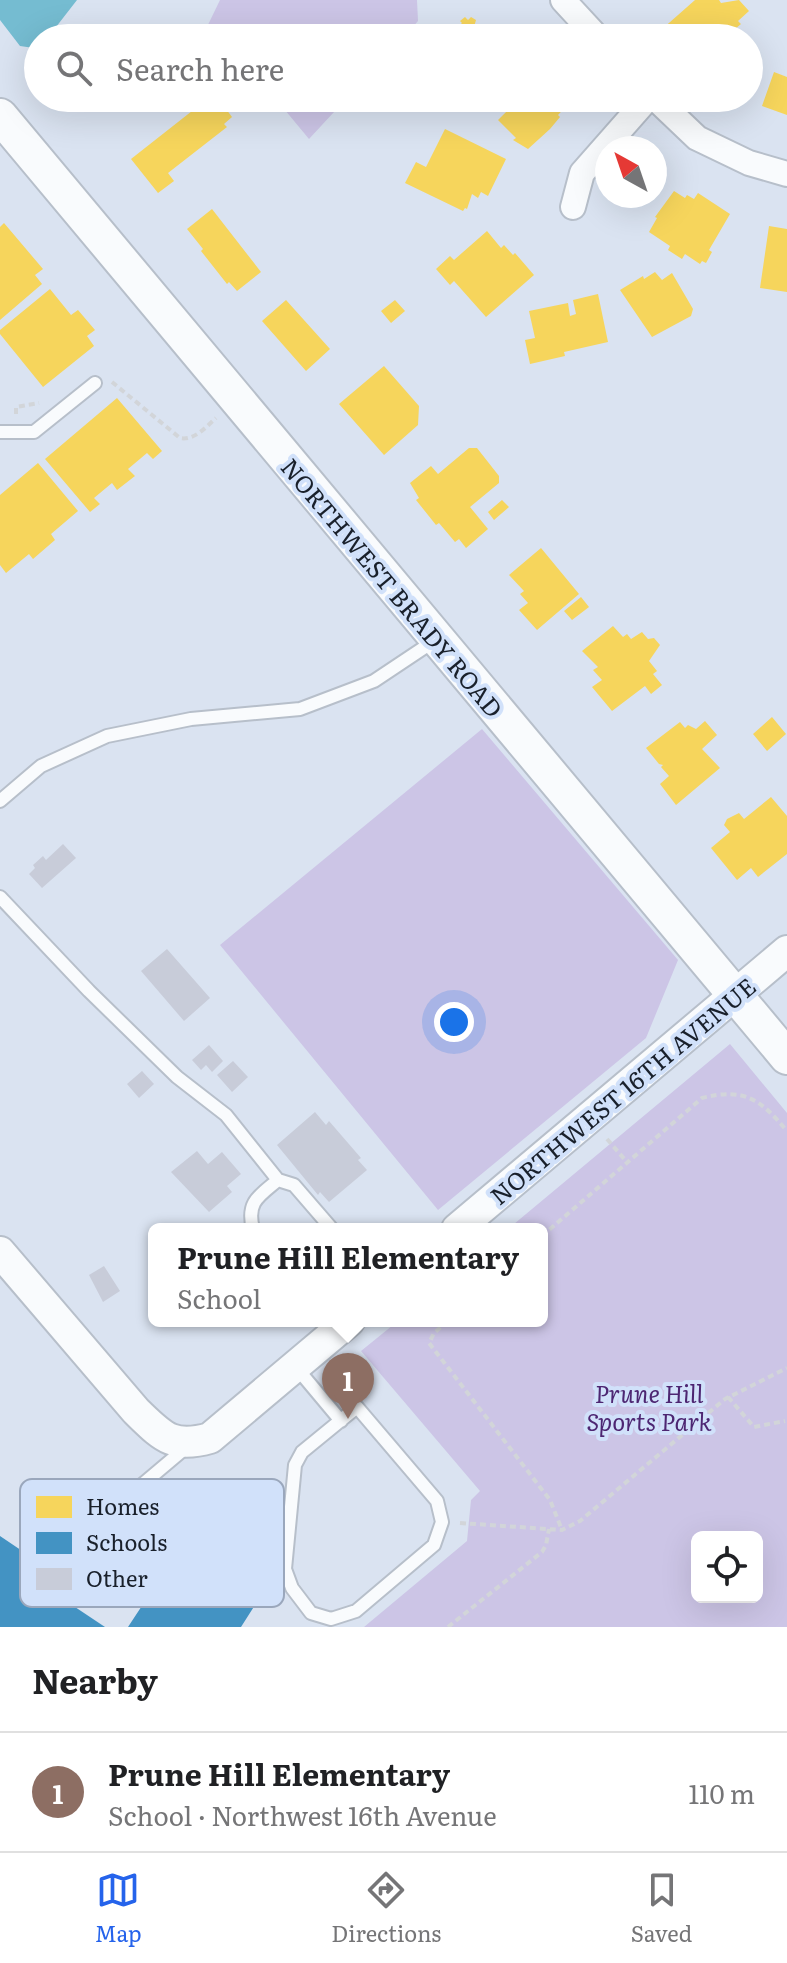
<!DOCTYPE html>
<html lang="en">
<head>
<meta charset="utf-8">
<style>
  :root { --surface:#fff; --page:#f6f6f6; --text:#202124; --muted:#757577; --line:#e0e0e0; --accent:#2563eb }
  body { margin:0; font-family:Literata,serif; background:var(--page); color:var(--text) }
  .controls { position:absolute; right:24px; bottom:24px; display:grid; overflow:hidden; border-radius:12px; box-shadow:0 8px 32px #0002 }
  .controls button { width:72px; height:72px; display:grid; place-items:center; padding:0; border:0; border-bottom:2px solid var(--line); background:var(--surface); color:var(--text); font:40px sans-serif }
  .compass { position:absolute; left:595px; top:136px; width:72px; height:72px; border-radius:50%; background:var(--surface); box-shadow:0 8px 32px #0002; rotate:320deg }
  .you { position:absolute; left:454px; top:1022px; width:28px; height:28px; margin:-20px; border:6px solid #fff; border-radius:50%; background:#1a73e8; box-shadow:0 0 0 12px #1a73e833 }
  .badge { display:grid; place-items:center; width:52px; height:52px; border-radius:50%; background:var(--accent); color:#fff; font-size:26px; font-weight:700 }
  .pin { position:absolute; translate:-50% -66px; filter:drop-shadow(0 2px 4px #0008) }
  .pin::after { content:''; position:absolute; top:42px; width:28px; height:24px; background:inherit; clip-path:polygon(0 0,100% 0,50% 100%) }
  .popup { position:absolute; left:148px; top:1223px; width:400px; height:104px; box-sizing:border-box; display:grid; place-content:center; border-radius:12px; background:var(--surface); filter:drop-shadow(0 2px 6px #0005); font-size:26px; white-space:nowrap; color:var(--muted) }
  .popup b { font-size:30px; color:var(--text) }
  .popup::after { content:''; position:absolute; left:50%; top:100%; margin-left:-16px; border:16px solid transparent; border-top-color:var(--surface) }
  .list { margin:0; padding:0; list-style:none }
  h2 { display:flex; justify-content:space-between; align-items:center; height:104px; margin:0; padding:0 32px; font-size:34px }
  h2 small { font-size:26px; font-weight:400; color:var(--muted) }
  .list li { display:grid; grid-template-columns:52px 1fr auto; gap:24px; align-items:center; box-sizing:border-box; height:120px; padding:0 32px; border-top:2px solid var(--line) }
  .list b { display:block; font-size:30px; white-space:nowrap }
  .list p { margin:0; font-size:26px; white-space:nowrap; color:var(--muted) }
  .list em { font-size:26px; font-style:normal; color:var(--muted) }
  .icon { flex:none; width:44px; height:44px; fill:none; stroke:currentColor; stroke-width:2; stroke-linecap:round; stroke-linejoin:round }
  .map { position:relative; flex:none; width:787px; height:1627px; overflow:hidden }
  .search { position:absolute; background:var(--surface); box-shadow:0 8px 32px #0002; left:24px; right:24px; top:24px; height:88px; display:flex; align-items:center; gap:20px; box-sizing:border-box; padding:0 28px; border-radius:44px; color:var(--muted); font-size:30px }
  .sheet { height:224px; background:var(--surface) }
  nav { display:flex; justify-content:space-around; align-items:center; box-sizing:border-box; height:112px; border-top:2px solid var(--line); background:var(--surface); font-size:22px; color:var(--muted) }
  nav a { display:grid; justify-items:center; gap:4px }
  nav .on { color:var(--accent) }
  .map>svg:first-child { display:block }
  .green { fill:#ccc5e6; fill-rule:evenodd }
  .water { fill:#75bcd1 }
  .homes { fill:#f6d55c }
  .schools { fill:#4393c3 }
  .building { fill:#c8ccd9 }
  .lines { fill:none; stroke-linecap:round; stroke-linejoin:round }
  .service-casing { stroke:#b7bfca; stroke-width:16 }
  .minor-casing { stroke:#b7bfca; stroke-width:28 }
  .tertiary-casing { stroke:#b7bfca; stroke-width:34 }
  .secondary-casing { stroke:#b7bfca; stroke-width:38 }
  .path { stroke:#d2d5d9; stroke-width:4; stroke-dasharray:6 4; stroke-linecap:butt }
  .service { stroke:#f9fbfd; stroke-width:12 }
  .minor { stroke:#f9fbfd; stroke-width:24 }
  .tertiary { stroke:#f9fbfd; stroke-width:30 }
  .secondary { stroke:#f9fbfd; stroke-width:34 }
  .labels { text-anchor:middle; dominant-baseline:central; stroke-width:8; stroke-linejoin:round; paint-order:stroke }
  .street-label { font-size:24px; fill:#19202b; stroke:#d1e1fa }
  .park-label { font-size:24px; font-style:italic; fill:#4d2672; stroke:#d1e1fa }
  .key { fill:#d1e1fa; stroke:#9aa7bc; stroke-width:2 }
  .key-label { font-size:22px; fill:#19202b }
</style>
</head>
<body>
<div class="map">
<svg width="787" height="1627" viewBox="0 0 787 1627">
  <rect width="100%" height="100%" fill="#dae3f1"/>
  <path class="green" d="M220,0H417L418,21L403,38H217L205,31Z
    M275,98H347L309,139Z
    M482,729L678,960L646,1038L438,1210L220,945Z
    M730,1044L787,1113V1627H364L467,1541L471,1500L480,1491L361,1351L398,1321H542V1229H508ZM757,1537V1597H697V1537Z"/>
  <path class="water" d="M0,0H77L49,36L38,38V45L34,48L20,46L0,20Z"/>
  <path class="homes" d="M695,0H719L721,3L739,0L749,11L738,21L741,24L724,38H668L661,30Z
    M465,17L468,20L471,17L476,20L474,27L477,30L473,38H445L462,23L460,21Z
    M774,72L787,77V115L762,106Z
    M520,98H574L558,115L560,117L550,129L528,149L513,140L516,138L498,120Z
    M206,100L212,108L220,101L232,117L224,124L227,127L168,173L174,181L158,193L131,159Z
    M445,129L506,159L488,196L481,192L478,198L472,194L467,209L465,208L463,211L405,183L416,162L426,167Z
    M674,191L685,198L687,195L694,199L698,193L730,214L709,250L712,252L706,263L702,261L700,264L685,254L682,259L668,250L670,246L649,232L657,218L655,217Z
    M212,209L261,272L237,291L229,282L227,284L201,251L203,249L187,229Z
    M4,223L43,269L35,275L42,284L0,320V227Z
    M769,226L787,229V292L760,288Z
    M487,231L501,248L504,245L513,255L515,253L534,275L486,317L454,281L450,285L436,269L450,256L454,260Z
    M655,272L662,280L672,273L693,309L691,316L652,337L620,290L643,276L644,279Z
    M50,289L71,315L78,310L95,330L87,336L94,346L43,387L0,334V330Z
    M598,294L608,342L564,352L565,356L530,364L525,340L535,338L529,311L568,303L570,316L576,314L573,300Z
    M286,300L330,349L306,371L262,321Z
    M395,300L405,311L391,323L381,311Z
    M384,366L419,406L418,425L384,455L339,404Z
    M117,398L162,451L153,459L147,453L128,469L135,476L117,490L112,483L94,498L100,504L90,512L45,459Z
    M469,448H477L499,476V483L470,507L488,529L466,548L459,539L455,542L439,523L436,525L416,500L419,498L410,483L431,466L438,474Z
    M38,463L78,511L51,534L55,540L33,559L29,554L6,573L0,565V495Z
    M502,500L509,507L494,520L488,512Z
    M541,548L579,594L537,630L519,610L528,603L520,594L524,591L509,575Z
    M581,597L589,607L572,620L564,611Z
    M613,626L623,637L627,634L631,639L642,632L648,639L654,638L660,645L649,661L657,671L653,674L662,685L651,694L645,686L612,711L592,687L602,680L593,670L598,667L582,651Z
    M772,717L786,734L767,751L753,734Z
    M705,721L717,735L702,749L720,768L676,805L660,784L669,776L661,767L663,765L659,764L646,748L680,722L685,728L688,725L696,729Z
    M771,797L787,816V854L758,877L751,868L737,880L711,848L730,832L724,825L727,819L739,813L744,819Z"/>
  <path class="schools" d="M0,1536L80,1590L72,1605L105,1627H0Z
    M180,1548L255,1605L241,1627H128Z"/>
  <path class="building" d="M63,844L76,858L42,888L29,874L35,868L33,865L43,856L46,860Z
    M167,949L210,998L184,1021L141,971Z
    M209,1045L223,1061L212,1072L206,1065L201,1070L192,1060Z
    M233,1061L248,1077L232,1092L217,1075Z
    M142,1071L154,1084L139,1098L127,1084Z
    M315,1112L326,1125L329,1121L361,1158L358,1160L367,1170L329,1202L320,1192L318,1195L277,1145Z
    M197,1151L208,1164L222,1152L241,1174L227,1186L232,1192L209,1212L171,1172Z
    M104,1266L120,1291L103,1302L89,1275Z"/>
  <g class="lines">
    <defs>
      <path id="service" d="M0,432H34L95,383
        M0,801L41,766L107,736L191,719L300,709L374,681L434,641
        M0,897L89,991L177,1077L226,1115L278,1180
        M253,1229C246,1202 259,1196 278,1180L294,1185L332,1229
        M295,1366L341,1421
        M357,1407L437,1501L442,1522L434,1545L356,1611L331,1619L311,1613L292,1588L285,1569L295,1465L302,1452Z
        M50 1532a45 45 0 1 1 90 0a45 45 0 1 1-90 0Z
        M125,1499L189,1445"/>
      <path id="minor" d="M563,0L598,38
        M655,98L697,138L749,163L787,174
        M573,207L582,173L648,98"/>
      <path id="tertiary" d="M457,1229L787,951
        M0,1252L136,1411C162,1436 172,1449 210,1438L349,1321"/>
      <path id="secondary" d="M0,116L787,1057"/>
    </defs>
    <use href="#service" class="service-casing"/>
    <use href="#minor" class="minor-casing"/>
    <use href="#tertiary" class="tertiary-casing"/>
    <use href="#secondary" class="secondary-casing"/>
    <path class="path" d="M112,382L180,438C194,441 206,427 216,418
      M16,414V407L39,403
      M607,1139L626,1161
      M542,1236L702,1098C745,1087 761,1100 787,1131
      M448,1321L434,1333L429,1343L550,1500L562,1530
      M728,1397L754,1427L785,1421
      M460,1523L562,1530L580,1521L725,1399L787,1368
      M448,1627L542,1552L546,1545L549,1529"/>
    <use href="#service" class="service"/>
    <use href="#minor" class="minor"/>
    <use href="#tertiary" class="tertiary"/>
    <use href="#secondary" class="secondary"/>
  </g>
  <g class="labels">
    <g class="street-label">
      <text transform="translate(393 587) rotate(50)">NORTHWEST BRADY ROAD</text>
      <text transform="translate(622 1090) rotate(-40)">NORTHWEST 16TH AVENUE</text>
    </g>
    <g class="park-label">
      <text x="649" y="1392">Prune Hill<tspan x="649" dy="28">Sports Park</tspan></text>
    </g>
  </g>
  <rect x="20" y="1479" width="264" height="128" rx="12" class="key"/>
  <rect x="36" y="1496" width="36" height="22" fill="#f6d55c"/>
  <rect x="36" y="1532" width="36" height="22" fill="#4393c3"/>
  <rect x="36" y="1568" width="36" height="22" fill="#c8ccd9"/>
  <g class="key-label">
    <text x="86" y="1515">Homes</text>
    <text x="86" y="1551">Schools</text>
    <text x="86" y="1587">Other</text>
  </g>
</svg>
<div class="controls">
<button><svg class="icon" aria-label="locate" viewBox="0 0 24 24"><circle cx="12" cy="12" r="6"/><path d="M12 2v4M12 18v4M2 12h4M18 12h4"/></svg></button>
</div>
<svg class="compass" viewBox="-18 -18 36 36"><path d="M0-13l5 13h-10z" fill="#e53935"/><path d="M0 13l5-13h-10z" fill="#757577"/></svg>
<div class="you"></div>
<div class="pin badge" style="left:348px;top:1419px;background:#8d6e63">1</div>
<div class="popup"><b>Prune Hill Elementary</b>School</div>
<div class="search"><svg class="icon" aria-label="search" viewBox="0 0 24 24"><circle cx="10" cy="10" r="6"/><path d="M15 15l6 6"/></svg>Search here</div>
</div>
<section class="sheet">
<h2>Nearby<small></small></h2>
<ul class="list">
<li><span class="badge" style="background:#8d6e63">1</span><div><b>Prune Hill Elementary</b><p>School · Northwest 16th Avenue</p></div><em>110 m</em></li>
</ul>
</section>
<nav>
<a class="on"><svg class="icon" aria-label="map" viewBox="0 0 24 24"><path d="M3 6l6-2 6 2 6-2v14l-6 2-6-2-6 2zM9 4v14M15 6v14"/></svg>Map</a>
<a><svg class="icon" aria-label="directions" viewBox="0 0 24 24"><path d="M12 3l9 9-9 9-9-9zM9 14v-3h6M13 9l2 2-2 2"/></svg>Directions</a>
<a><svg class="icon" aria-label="saved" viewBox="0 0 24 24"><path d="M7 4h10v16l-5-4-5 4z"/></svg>Saved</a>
</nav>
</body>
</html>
